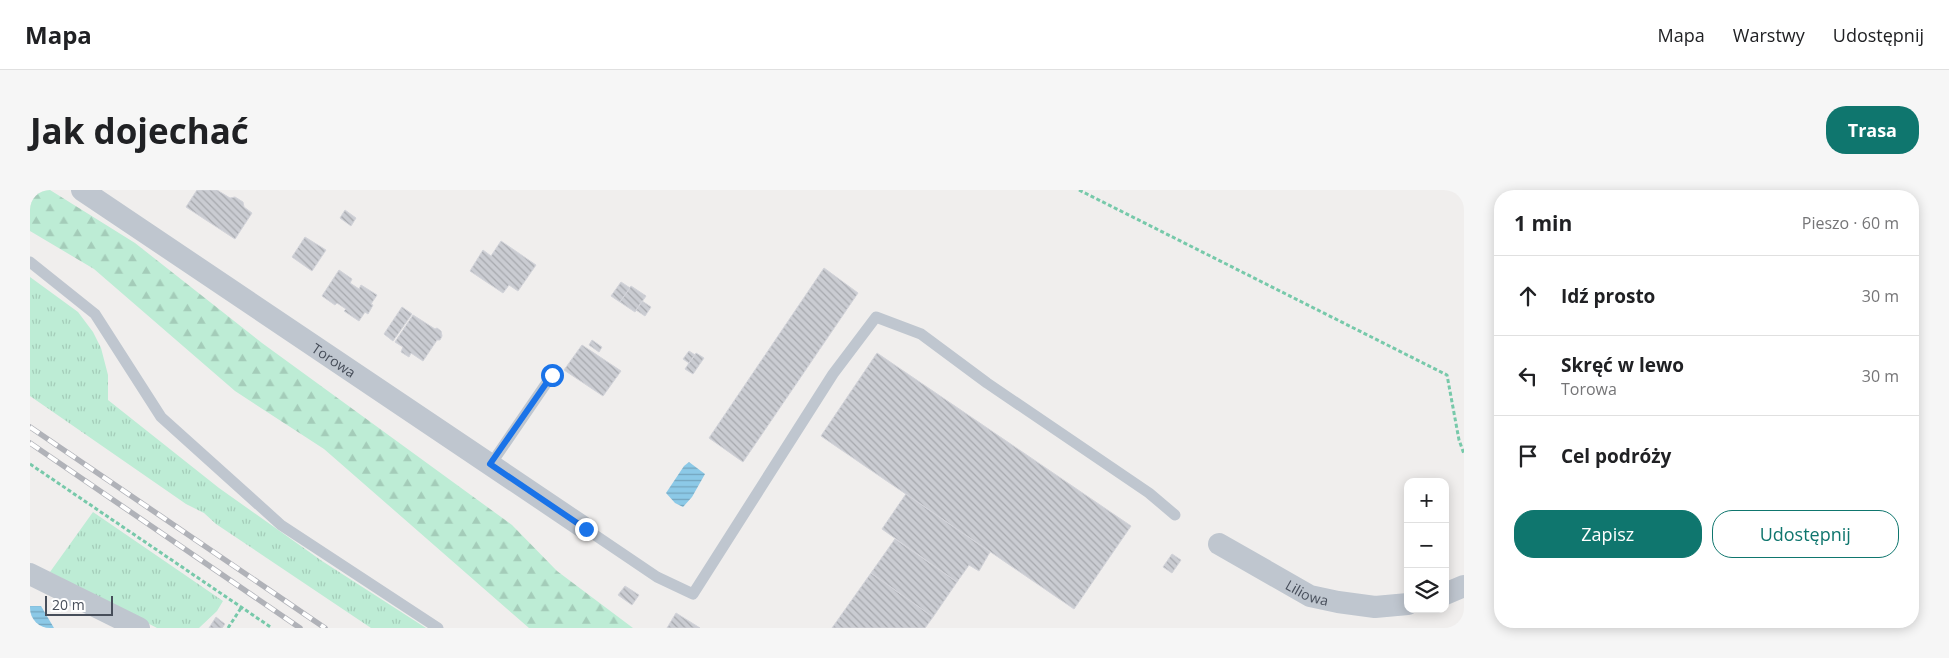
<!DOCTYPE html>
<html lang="pl">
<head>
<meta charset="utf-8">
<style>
  :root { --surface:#fff; --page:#f6f6f6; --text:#202124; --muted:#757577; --line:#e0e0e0; --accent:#0f766e }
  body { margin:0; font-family:"Open Sans",sans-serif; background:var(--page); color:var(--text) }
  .controls { position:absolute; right:15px; bottom:15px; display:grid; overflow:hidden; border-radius:10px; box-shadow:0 2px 12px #0003 }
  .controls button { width:45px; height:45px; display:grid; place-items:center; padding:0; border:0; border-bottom:1px solid var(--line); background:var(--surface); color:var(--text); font:25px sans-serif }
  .scale { position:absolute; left:15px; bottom:12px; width:68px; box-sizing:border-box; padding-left:5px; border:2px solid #474e5a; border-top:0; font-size:14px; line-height:18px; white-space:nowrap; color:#474e5a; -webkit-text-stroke:4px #fff; paint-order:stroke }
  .stop { position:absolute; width:15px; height:15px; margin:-11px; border:4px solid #1a73e8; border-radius:50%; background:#fff }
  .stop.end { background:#1a73e8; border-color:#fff; box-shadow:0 1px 5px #0008 }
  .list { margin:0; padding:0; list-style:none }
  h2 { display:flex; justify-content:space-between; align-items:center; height:65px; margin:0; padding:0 20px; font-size:21px }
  h2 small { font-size:16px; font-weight:400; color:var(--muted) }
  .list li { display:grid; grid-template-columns:32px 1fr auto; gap:15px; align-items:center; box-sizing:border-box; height:80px; padding:0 20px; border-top:1px solid var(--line) }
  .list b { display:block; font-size:19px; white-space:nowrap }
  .list p { margin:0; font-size:16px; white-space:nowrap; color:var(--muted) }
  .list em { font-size:16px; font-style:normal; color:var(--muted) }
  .actions { display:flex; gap:10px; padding:15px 20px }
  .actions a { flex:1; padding:11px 0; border:1px solid var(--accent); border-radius:20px; text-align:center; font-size:18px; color:var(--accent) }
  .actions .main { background:var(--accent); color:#fff }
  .icon { flex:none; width:28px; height:28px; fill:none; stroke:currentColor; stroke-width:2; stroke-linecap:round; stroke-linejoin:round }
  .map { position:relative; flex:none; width:1434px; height:438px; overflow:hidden; border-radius:20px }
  header { display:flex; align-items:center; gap:30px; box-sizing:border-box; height:70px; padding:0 25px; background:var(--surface); border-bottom:1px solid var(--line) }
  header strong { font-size:24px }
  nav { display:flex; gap:28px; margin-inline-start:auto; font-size:18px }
  .intro { display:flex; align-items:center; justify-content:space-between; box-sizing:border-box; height:120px; padding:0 30px }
  h1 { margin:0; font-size:35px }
  .button { padding:12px 22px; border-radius:20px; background:var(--accent); color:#fff; font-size:18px; font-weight:700 }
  main { display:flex; gap:30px; padding:0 30px }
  aside { flex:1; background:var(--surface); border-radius:20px; box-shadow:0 2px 12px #0003 }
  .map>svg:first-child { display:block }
  .grass { fill:url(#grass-tufts) }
  .forest { fill:url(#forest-firs) }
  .water { fill:url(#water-rules) }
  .building { fill:url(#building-back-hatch); stroke:#d2d3d9 }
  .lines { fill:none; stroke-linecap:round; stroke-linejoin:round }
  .path { stroke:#77c9aa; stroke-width:3; stroke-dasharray:4 2.5; stroke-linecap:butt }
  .lane { stroke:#bfc6cf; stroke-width:11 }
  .street { stroke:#bfc6cf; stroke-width:22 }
  .rail-casing { stroke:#b0b2b8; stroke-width:5.5 }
  .rail { stroke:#fff; stroke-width:4; stroke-dasharray:11; stroke-linecap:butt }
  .route { stroke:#1a73e8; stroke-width:6 }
  .labels { text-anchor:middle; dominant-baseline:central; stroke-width:4.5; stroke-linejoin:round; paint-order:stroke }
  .street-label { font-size:14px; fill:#474e5a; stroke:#fff }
</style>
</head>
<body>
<header>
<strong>Mapa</strong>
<nav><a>Mapa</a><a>Warstwy</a><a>Udostępnij</a></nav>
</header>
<div class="intro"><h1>Jak dojechać</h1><a class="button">Trasa</a></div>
<main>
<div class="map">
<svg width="1434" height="438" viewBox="0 0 1434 438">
  <defs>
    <pattern id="grass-tufts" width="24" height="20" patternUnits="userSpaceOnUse" patternTransform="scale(1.25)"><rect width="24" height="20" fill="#bdecd5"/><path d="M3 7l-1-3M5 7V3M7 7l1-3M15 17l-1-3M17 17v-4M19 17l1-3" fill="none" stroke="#a4ccb9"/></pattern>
    <pattern id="forest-firs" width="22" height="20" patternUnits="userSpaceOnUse" patternTransform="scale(1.25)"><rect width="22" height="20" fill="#bdecd5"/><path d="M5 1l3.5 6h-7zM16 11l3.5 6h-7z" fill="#a4ccb9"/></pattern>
    <pattern id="water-rules" width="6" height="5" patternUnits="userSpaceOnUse" patternTransform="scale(1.25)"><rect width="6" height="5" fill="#8cc9e7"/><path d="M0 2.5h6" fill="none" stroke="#74a5be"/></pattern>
    <pattern id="building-back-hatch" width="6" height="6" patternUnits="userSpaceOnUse" patternTransform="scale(1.25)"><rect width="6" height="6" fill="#caccd2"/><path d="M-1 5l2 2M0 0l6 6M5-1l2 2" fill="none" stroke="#a6a8ad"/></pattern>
  </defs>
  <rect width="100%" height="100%" fill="#f0eeed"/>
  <path class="grass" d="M0,87L48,122L63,142L71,158L78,185V210L189,298L292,371L396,438H341L186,334L174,323L156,314L0,206Z
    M63,322L193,411L187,421L169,438H127L20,382Z"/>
  <path class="forest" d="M0,0H20L105,53L232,153L482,335L527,381L603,438H499L294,259L205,201L64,79L0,41Z"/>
  <path class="water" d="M659,272L675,284L662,307L653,317L645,313L636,303L654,276Z
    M0,416H11L24,438H0Z"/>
  <path class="building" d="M167,0H187L200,8L205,7L213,12L214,17L222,23L205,49L156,17Z
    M315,20L326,28L321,36L310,28Z
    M275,47L296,60L282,81L262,67Z
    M471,51L506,75L488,101L479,95L473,103L440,81L453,60L461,66Z
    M794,78L828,103L713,272L679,248Z
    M309,80L322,89L320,93L329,99L331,95L347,105L341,114L343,115L338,124L335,122L329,131L314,121L316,119L307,113L305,115L292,106Z
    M591,92L600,98L590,112L581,106Z
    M601,96L616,106L605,122L590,112Z
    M612,111L621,117L615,126L606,120Z
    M372,117L382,124L363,151L354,144Z
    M383,125L405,139L407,138L411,141L412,146L410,150H407L393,171L381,163L379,167L371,162L373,157L365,152Z
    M562,150L572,157L569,162L559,155Z
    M552,155L591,181L573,206L534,180Z
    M659,161L665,165L659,173L653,169Z
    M666,163L674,168L663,184L655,179Z
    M847,163L1101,336L1044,419L791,246Z
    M876,304L960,362L949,381L939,375L927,392L852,339Z
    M865,349L927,392L903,427L841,383Z
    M1142,364L1151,370L1142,383L1133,377Z
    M841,383L903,427L895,438H802Z
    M595,396L609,405L602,415L588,405Z
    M646,423L670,438H637Z
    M186,427L195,434L192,438H179Z"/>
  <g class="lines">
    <path class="path" d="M1049,0L1417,185L1429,250L1434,264
      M0,274L242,438
      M198,438L211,418"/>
    <path class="lane" d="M0,72L65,124L131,227L251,335L408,438
      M461,274L522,185
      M556,339L627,387L663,404L803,184L846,127L891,144L957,193L1119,303L1145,325"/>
    <g class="street">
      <path id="s1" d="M52,0L556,339"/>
      <path id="s2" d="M1189,354L1280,406L1308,412L1345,417L1378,414"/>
      <path d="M0,384L109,438"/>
      <path d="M1415,404L1434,396"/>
    </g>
    <defs>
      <path id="rail" d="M0,237L295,438
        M0,253L270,438"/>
    </defs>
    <use href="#rail" class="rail-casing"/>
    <use href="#rail" class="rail"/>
  </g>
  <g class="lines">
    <path class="route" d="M522,185L460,274L556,339"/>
  </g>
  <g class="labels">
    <g class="street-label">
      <text stroke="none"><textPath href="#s1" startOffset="304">Torowa</textPath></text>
      <text stroke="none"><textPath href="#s2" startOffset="101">Liliowa</textPath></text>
    </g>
  </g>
</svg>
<div class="controls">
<button>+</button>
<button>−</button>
<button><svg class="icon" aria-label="layers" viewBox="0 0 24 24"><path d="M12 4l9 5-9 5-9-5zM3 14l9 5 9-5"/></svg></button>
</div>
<div class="scale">20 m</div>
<div class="stop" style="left:522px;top:185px"></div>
<div class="stop end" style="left:556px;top:339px"></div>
</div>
<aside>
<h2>1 min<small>Pieszo · 60 m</small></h2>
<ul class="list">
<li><svg class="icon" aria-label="ahead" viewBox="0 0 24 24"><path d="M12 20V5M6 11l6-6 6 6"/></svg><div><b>Idź prosto</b></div><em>30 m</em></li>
<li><svg class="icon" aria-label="left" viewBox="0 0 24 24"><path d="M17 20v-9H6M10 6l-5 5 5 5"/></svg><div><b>Skręć w lewo</b><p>Torowa</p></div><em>30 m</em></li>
<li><svg class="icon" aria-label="arrive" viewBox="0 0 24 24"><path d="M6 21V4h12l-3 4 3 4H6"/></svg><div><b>Cel podróży</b></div></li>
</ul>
<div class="actions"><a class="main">Zapisz</a><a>Udostępnij</a></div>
</aside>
</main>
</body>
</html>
